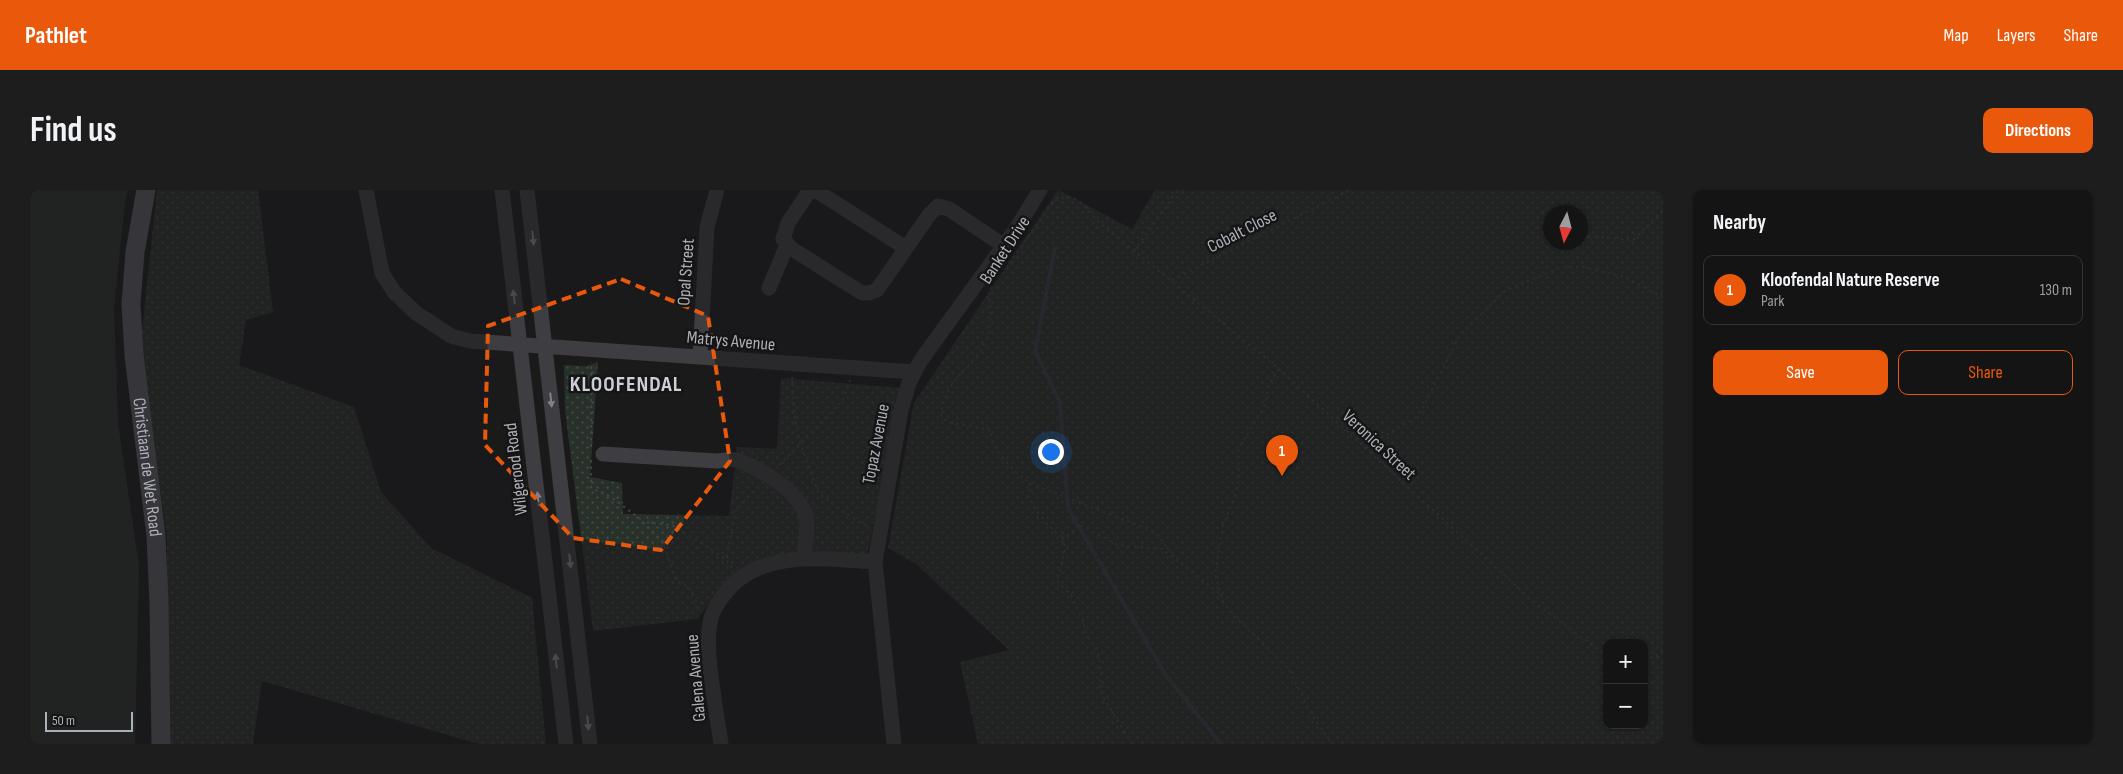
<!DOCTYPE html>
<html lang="en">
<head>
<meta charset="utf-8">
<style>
  :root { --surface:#141414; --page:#1d1d1d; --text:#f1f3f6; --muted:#9d9ea0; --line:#333334; --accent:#ea580c }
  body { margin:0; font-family:"Sofia Sans Condensed",sans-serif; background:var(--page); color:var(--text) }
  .controls { position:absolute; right:15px; bottom:15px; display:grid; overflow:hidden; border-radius:10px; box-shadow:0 1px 4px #0004 }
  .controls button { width:45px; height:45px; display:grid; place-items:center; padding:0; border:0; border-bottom:1px solid var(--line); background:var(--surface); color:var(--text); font:25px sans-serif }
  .compass { position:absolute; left:1513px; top:15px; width:45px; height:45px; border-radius:50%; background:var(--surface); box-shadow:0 1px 4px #0004; rotate:186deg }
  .scale { position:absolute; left:15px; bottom:12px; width:88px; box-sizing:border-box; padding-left:5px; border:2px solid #aeb0b9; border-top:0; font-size:14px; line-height:18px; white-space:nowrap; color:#aeb0b9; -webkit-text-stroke:4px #151516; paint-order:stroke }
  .you { position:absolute; left:1020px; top:261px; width:18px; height:18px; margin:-12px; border:4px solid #fff; border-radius:50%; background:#1a73e8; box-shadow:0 0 0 8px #1a73e833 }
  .badge { display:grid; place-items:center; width:32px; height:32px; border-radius:50%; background:var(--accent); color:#fff; font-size:16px; font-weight:700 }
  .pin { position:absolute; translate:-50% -41px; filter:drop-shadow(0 1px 2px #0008) }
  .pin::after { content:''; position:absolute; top:26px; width:18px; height:15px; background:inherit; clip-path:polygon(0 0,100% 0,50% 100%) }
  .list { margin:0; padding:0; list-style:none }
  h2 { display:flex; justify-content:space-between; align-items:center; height:65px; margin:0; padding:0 20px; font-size:21px }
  h2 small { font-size:16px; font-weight:400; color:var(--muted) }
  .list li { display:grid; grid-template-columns:32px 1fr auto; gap:15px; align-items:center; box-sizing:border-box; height:70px; margin:0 10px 10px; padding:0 10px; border:1px solid var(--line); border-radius:10px }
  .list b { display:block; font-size:19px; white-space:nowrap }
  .list p { margin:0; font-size:16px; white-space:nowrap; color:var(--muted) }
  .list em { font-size:16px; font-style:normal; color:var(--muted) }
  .actions { display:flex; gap:10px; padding:15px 20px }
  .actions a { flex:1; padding:11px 0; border:1px solid var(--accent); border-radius:10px; text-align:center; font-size:18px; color:var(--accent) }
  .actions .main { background:var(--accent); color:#fff }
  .map { position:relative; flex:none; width:1633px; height:554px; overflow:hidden; border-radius:10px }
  header { display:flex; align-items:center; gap:30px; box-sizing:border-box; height:70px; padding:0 25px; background:var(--accent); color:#fff }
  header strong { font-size:24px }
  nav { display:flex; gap:28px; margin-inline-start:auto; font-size:18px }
  .intro { display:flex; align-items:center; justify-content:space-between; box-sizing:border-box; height:120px; padding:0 30px }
  h1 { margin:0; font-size:35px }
  .button { padding:12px 22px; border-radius:10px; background:var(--accent); color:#fff; font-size:18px; font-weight:700 }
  main { display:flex; gap:30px; padding:0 30px }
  aside { flex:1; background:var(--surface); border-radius:10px; box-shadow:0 1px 4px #0004 }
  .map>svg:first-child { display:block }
  .green { fill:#28302a }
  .park { fill:url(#park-dots); fill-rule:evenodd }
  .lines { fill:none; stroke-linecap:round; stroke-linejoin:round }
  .stream { stroke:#353b43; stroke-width:4 }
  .path { stroke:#414247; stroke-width:2; stroke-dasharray:2.5 4; stroke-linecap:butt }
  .minor { stroke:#3d3d42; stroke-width:15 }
  .major { stroke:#57585f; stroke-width:19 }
  .oneway { fill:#818289 }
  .marked { fill:none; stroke:#e8590c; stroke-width:4; stroke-dasharray:10 6; stroke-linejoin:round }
  .labels { text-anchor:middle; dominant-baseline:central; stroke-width:5; stroke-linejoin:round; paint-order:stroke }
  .street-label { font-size:18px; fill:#aeb0b9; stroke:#151516 }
  .district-label { font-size:22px; font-weight:bold; letter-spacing:1px; fill:#cecfd6; stroke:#151516 }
</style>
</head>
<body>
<header>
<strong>Pathlet</strong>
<nav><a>Map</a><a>Layers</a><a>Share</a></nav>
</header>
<div class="intro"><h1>Find us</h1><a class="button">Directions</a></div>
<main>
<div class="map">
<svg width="1633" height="554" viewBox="0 0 1633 554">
  <defs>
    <pattern id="park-dots" width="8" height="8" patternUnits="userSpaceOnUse" patternTransform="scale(1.25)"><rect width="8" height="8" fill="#28302a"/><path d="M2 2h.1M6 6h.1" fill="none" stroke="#454b47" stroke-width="1.8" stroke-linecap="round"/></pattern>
  </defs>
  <rect width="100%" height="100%" fill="#1a1a1b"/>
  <path class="green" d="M0,0H98L95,11L84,119L88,233L109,376L105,554H0Z"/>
  <path class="park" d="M127,0H228L243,122L216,130L209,175L324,217L351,302L401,358L502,408L516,554H449L232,491L223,554H137V347L110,160Z
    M1028,0L1102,39L1125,0H1633V554H948L930,472L979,460L886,374L858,358L884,213ZM1550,22V52H1520V22ZM1577,453H1614V535H1577Z
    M568,172L560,287L592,293L593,324L699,326L707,257L747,259L751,188L871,198L837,366C794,361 743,358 707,383C693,392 678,416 667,429L563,441L535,220L534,175L557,176Z"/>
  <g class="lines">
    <path class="stream" d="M1025,58L1005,161L1030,212L1038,318L1135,484L1191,554"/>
    <path class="path" d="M1558,46L1603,50L1633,20
      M1104,61L1148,0
      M979,73L1024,11C1046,0 1051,14 1065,28C1071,35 1079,40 1086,46L1249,179L1500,409L1577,466
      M1142,90L1320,0
      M962,97L959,101C961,113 962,140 956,151C941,180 913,191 911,227L918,232L961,240C960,261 984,280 999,293L1125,342L1145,367
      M1249,179L1239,194L1235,215L1208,260L1209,289L1204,310L1193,335L1185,384L1192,410L1202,424L1259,479L1280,522L1302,554
      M762,187L765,229L770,253L789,304L832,334L839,335
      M561,257V172
      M1334,258L1385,228L1393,217L1430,145L1475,101L1531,77H1553L1595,87L1633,107
      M561,270V298L581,307L613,331
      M749,275L813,210L820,190
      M999,293L1001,298L998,305C1003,319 1020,340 1033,347
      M702,378L696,369L706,320L730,295
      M673,413L666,411L658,396L646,391L633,352L613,332L642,335L696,369
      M1626,466L1633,460
      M1614,469L1626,466L1633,469
      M1102,554L1070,502L1071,484L1068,462L1055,442L1053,430L1041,405L1027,391L1035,360L1033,347L1042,343L1048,334L1088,355L1132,359L1189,403"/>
    <path class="minor" d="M336,0L352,83L364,102L386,123L421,146L440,151L884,182
      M472,0L536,554
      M497,0L560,554
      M780,0L758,33L753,49L762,59L832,103H839L847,100L899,25L908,16L919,19L974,56
      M785,0L876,58
      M739,98L757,55
      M670,167L677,37L687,0
      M573,264L687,271C693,271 701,268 706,270C729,277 766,300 775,323C779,336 775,356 774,369
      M691,554C687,523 674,461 680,433C681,423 687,414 693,406C728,358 793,369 845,372
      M864,554L845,372L871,220L879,193L891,170L986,39L1010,0"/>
    <path class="major" id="s1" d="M116,0L105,62L101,114L104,165L126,346L129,413L131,554"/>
  </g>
  <defs><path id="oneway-solid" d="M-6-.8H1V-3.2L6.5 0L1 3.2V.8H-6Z" transform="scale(1.25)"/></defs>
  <g class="oneway">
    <use href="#oneway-solid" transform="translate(503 48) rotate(84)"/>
    <use href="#oneway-solid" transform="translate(484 107) rotate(-97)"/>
    <use href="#oneway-solid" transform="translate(521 210) rotate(84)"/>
    <use href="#oneway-solid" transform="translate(508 309) rotate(-96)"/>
    <use href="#oneway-solid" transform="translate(540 371) rotate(84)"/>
    <use href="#oneway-solid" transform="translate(526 471) rotate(-96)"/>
    <use href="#oneway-solid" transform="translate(558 533) rotate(84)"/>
  </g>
  <path d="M0 0H1633V554H0ZM591,89L678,126L700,271L631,360L543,348L455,255L458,136Z" fill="#1a1a1b" fill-opacity=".55" fill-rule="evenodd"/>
  <path class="marked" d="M591,89L678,126L700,271L631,360L543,348L455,255L458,136Z"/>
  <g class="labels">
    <g class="street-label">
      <text transform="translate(1212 41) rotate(-27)">Cobalt Close</text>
      <text transform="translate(975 60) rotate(-57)">Banket Drive</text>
      <text transform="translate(656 82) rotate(-86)">Opal Street</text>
      <text transform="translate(701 151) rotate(5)">Matrys Avenue</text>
      <text transform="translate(846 254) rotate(-79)">Topaz Avenue</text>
      <text transform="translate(1349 255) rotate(43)">Veronica Street</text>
      <text stroke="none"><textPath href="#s1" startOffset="279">Christiaan de Wet Road</textPath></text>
      <text transform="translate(486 279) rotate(-97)">Wilgerood Road</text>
      <text transform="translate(666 488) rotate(-95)">Galena Avenue</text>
    </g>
    <g class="district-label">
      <text x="596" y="194">KLOOFENDAL</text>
    </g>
  </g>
</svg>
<div class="controls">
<button>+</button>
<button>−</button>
</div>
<svg class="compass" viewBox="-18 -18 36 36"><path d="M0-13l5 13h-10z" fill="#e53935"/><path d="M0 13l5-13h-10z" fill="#9d9ea0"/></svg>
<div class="scale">50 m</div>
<div class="you"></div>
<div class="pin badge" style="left:1252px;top:286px">1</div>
</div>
<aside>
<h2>Nearby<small></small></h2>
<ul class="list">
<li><span class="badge">1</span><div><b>Kloofendal Nature Reserve</b><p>Park</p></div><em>130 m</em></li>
</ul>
<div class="actions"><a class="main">Save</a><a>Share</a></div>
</aside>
</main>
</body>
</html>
